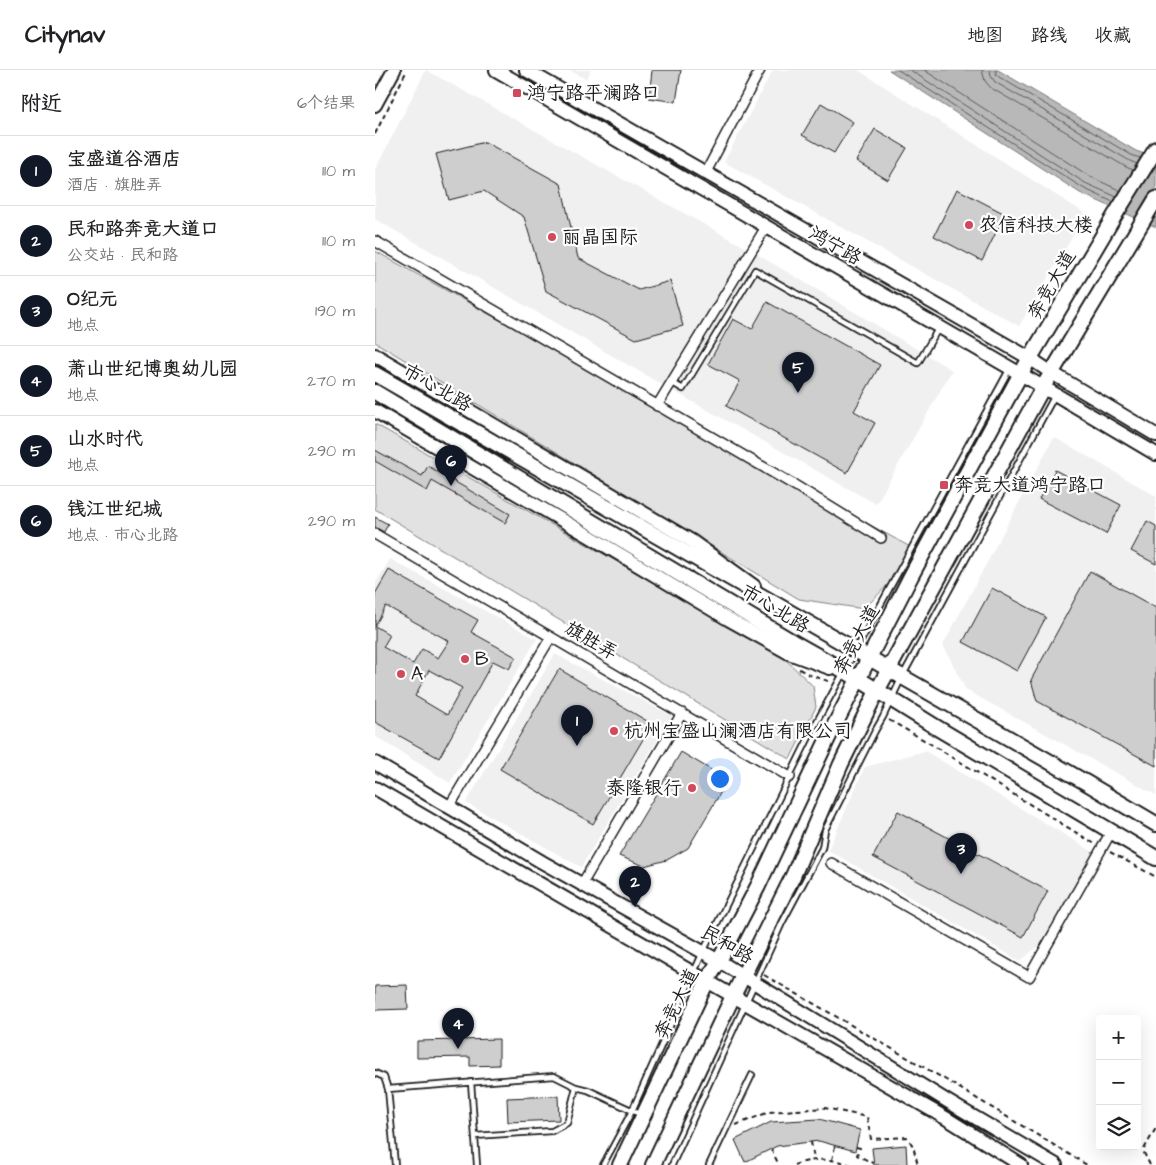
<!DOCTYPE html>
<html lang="zh">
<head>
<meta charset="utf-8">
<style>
  :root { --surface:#fff; --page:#f6f6f6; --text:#202124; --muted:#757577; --line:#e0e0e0; --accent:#111827 }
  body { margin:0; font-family:"Architects Daughter","LXGW WenKai TC",sans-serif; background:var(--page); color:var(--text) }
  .controls { position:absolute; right:15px; bottom:15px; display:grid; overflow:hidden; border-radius:5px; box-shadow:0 5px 20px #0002 }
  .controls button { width:45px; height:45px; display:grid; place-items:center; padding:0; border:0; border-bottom:1px solid var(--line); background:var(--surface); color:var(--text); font:25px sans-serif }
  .you { position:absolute; left:344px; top:708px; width:18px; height:18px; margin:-12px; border:4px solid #fff; border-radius:50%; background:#1a73e8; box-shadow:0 0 0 8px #1a73e833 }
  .badge { display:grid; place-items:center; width:32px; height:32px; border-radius:50%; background:var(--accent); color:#fff; font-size:16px; font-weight:700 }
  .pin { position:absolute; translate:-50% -41px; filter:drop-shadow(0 1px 2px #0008) }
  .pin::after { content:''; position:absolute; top:26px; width:18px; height:15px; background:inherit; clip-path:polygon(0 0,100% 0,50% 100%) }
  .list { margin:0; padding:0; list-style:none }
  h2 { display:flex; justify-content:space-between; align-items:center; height:65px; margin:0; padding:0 20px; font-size:21px }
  h2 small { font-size:16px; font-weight:400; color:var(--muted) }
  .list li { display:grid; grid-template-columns:32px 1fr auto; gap:15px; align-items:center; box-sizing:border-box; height:70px; padding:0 20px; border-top:1px solid var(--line) }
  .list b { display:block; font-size:19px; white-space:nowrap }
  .list p { margin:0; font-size:16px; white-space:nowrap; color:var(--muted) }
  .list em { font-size:16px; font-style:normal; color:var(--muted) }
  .icon { flex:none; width:28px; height:28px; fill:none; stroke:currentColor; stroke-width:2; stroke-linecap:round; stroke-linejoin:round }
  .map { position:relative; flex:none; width:781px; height:1095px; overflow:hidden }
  header { display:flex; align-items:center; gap:30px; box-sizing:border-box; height:70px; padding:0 25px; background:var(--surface); border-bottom:1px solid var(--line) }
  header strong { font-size:24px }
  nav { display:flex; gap:28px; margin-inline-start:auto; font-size:18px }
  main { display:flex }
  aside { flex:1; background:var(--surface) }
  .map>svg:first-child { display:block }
  .built { fill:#f0f0f0 }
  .green { fill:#e2e2e2; stroke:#7f7f7f }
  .water { fill:#b8b8b8; stroke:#7a7a7a }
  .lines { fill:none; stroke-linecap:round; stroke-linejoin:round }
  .shore { stroke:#5a5a5a; stroke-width:1 }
  .building { fill:#cecece; stroke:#1c1c1c; fill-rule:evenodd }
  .lane-casing { stroke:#1c1c1c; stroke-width:8 }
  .street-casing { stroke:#1c1c1c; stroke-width:12 }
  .secondary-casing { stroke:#1c1c1c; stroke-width:16 }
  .primary-casing { stroke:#1c1c1c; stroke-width:18 }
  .path { stroke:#1c1c1c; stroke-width:2; stroke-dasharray:5 4; stroke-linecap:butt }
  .lane { stroke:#fff; stroke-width:4.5 }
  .street { stroke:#fff; stroke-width:9 }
  .secondary { stroke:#fff; stroke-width:12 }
  .primary { stroke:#fff; stroke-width:14 }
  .poi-dot { fill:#d1495b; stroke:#fff; stroke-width:2 }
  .labels { text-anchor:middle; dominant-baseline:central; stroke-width:4.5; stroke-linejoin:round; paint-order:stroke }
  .poi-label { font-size:19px; fill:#1c1c1c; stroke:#fff; text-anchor:start }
  .street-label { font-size:19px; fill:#1c1c1c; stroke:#fff }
</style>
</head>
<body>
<header>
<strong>Citynav</strong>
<nav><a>地图</a><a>路线</a><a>收藏</a></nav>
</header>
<main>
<aside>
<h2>附近<small>6个结果</small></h2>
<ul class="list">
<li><span class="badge">1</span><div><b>宝盛道谷酒店</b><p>酒店 · 旗胜弄</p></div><em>110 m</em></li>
<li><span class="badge">2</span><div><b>民和路奔竞大道口</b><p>公交站 · 民和路</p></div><em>110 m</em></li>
<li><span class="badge">3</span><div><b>O纪元</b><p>地点</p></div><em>190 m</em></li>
<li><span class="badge">4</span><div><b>萧山世纪博奥幼儿园</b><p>地点</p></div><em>270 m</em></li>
<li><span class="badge">5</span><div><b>山水时代</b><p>地点</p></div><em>290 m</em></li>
<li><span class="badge">6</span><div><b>钱江世纪城</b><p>地点 · 市心北路</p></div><em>290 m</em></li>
</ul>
</aside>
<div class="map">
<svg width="781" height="1095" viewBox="0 0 781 1095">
  <rect width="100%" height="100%" fill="#fff"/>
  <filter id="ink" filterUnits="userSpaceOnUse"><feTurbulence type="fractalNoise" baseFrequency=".02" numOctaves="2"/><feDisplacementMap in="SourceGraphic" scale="10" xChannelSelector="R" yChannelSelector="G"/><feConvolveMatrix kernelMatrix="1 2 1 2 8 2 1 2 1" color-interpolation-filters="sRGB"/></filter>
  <g filter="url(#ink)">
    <path class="built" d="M51,0L377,181L577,300L501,434L293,318L0,149V100Z
      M194,0H216L211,9Z
      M398,0H483L711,144L644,256L349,92Z
      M679,367L781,426V725L591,620L568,575Z
      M15,489L162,569L75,713L0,666V514Z
      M180,584L297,646L206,797L91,733Z
      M550,681L720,783L665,875L645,891L453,780L490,697Z"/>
    <path class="green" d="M0,181L537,478L527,500L489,539L424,529L0,272Z
      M0,354L406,585L438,616L441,637L415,689L0,439Z"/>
    <path class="water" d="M514,0H623L761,81L781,88V157L705,123Z"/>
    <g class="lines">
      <path class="shore" d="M523,0L708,118L738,132
        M535,0L710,113L742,127
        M549,0L714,106L746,121
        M607,0L610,11L616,18L751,97L758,100
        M615,0L616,6L620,12L755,91L762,94
        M621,0V4L624,7L758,86L766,88"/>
    </g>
    <path class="building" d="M277,0H306L301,32L274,28Z
      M446,33L478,52L459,83L427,65Z
      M500,59L532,78L513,110L481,91Z
      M110,72L186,114L203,188L264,220L295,211L308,256L261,269L171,221L149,147L109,121L74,130L61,84Z
      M582,119L630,144L607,191L559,166Z
      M392,232L505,295L479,341L500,353L472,403L351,336L365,311L333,294L358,249L377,259Z
      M0,380L47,406L53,396L135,444L130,453L57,411L52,421L0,391Z
      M680,400L746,435L731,464L664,429Z
      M0,447L13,454L9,462L0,457Z
      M772,451L781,456V494L756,481Z
      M14,500L103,550L96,562L141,587L134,599L118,591L64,688L0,652V556L15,565L8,577L38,594L47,579L63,588L74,571L11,536L0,556V524ZM54,600L87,618L72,645L40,626Z
      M715,501L781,538V696L662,631L656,610Z
      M617,518L671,547L642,601L588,572Z
      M184,599L277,654L218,754L125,699Z
      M306,682L353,710L313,778L292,790L269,796L244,786Z
      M523,741L673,821L648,867L498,787Z
      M32,915L33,939L0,940V916Z
      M124,969V995L95,996V987L42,988V971Z
      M183,1026L184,1050L133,1052L132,1028Z
      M444,1049L485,1060L480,1081L444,1071L402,1076L370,1092L360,1070L396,1052Z
      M531,1075L532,1095H499L497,1078Z"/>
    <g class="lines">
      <defs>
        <path id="lane" d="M296,312L308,319L380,200L543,293L563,259
          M0,1003L9,1007L13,1019L20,1095
          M96,1012L102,1095
          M13,1019L179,1006L201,1017L213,1020L267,1045
          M100,1066L177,1061L192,1053L201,1017
          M228,1095L257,1041L328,882L441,653L634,300
          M297,1095L407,853L447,778L450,760L500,661L508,647L527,607L680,325
          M334,1095L377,1005"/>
        <path id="street" d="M330,104L385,0
          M0,171L421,416L506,468
          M282,336L391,157
          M0,464L415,707
          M74,737L176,567
          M456,793L654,907L736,762
          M207,814L307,643"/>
        <path id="secondary" d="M121,0L668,317L781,384
          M151,0L656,289L677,303L781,365
          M0,35L19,0
          M0,285L318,472L379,516
          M0,341L216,467L353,549L414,583L455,598
          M0,693L167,792L344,891L577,1034L681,1095
          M0,718L332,911L574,1050L646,1095"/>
        <path id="primary" d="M0,304L710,712L781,754
          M0,322L418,572L482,608L564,659L781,788
          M245,1095L332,911L344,891L383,816L454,666L536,506L645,305L740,145L781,79
          M278,1095L358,926L418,806L466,694L502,621L668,317L781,129"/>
      </defs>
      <use href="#lane" class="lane-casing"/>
      <use href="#street" class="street-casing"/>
      <use href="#secondary" class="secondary-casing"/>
      <use href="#primary" class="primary-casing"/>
      <path class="path" d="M0,64L32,0
        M424,599L435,605L456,612
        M514,650L554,673L720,774
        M735,782L781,807
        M389,905L571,1010L712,1095
        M361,1055L394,1042L450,1038L492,1047L496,1069L532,1067L538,1076L543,1095
        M436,1072L439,1089
        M481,1077L485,1078L482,1085L498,1093
        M396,1079L404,1095
        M457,1090L460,1076
        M419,1095C437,1088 458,1088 476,1095
        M775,1095L768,1081L781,1058"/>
      <use href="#lane" class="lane"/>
      <use href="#street" class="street"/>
      <use href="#secondary" class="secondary"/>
      <use href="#primary" class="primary"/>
    </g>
  </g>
  <g class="poi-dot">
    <rect x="137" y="18" width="10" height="10" rx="2.5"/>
    <circle cx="594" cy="155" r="5"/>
    <circle cx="177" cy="167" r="5"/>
    <rect x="564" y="410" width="10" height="10" rx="2.5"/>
    <circle cx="90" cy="589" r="5"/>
    <circle cx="26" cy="604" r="5"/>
    <circle cx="239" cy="661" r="5"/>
    <circle cx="317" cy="718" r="5"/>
  </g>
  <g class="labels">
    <g class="poi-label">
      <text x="152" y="23">鸿宁路平澜路口</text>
      <text x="604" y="155">农信科技大楼</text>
      <text x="187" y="167">丽晶国际</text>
      <text x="579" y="415">奔竞大道鸿宁路口</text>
      <text x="100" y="589">B</text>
      <text x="36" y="604">A</text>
      <text x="249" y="661">杭州宝盛山澜酒店有限公司</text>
      <text x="307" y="718" text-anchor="end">泰隆银行</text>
    </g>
    <g class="street-label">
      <text transform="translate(460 176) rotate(30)">鸿宁路</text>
      <text transform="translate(677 215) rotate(-60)">奔竞大道</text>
      <text transform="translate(62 318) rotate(30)">市心北路</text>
      <text transform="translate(400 539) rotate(31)">市心北路</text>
      <text transform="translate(482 570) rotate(-62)">奔竞大道</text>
      <text transform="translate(216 571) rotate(30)">旗胜弄</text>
      <text transform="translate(352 875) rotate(30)">民和路</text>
      <text transform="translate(302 934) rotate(-64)">奔竞大道</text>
    </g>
  </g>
</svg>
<div class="controls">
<button>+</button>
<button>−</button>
<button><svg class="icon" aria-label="layers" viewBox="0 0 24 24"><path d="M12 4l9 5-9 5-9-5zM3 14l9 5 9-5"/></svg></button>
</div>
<div class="you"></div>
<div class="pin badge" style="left:202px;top:676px">1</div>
<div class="pin badge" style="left:260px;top:837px">2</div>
<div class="pin badge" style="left:586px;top:804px">3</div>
<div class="pin badge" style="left:83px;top:979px">4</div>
<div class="pin badge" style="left:423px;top:323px">5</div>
<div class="pin badge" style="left:76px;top:416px">6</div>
</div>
</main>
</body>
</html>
